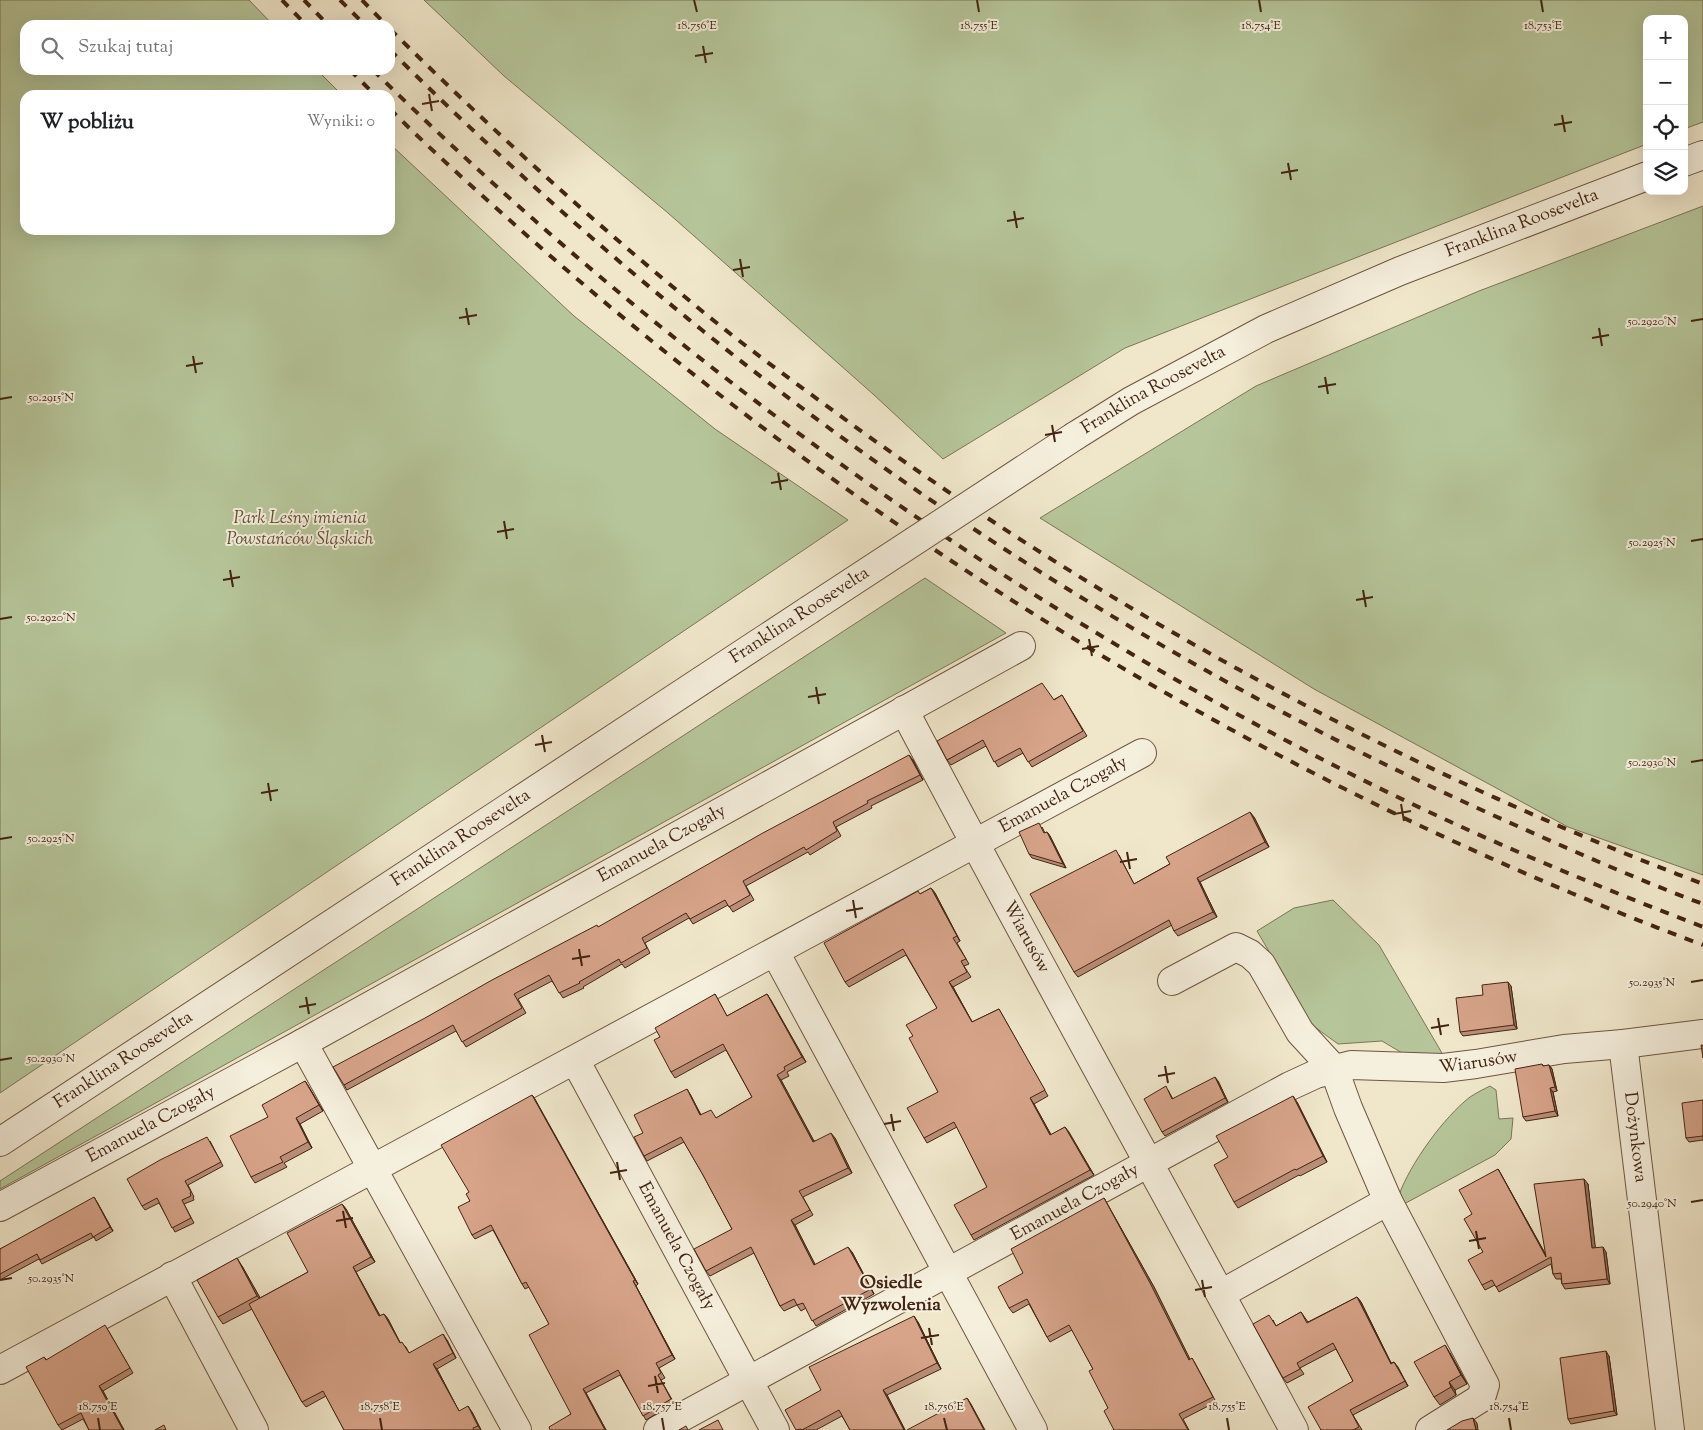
<!DOCTYPE html>
<html lang="pl">
<head>
<meta charset="utf-8">
<style>
  :root { --surface:#fff; --page:#f6f6f6; --text:#202124; --muted:#757577; --line:#e0e0e0 }
  body { margin:0; font-family:"Sorts Mill Goudy",serif; background:var(--page); color:var(--text) }
  .controls { position:absolute; right:15px; top:15px; display:grid; overflow:hidden; border-radius:10px; box-shadow:0 5px 20px #0002 }
  .controls button { width:45px; height:45px; display:grid; place-items:center; padding:0; border:0; border-bottom:1px solid var(--line); background:var(--surface); color:var(--text); font:25px sans-serif }
  .list { margin:0; padding:0; list-style:none }
  h2 { display:flex; justify-content:space-between; align-items:center; height:65px; margin:0; padding:0 20px; font-size:21px }
  h2 small { font-size:16px; font-weight:400; color:var(--muted) }
  .icon { flex:none; width:28px; height:28px; fill:none; stroke:currentColor; stroke-width:2; stroke-linecap:round; stroke-linejoin:round }
  .map { position:relative; flex:none; width:1703px; height:1430px; overflow:hidden }
  .search { position:absolute; background:var(--surface); box-shadow:0 5px 20px #0002; left:20px; top:20px; width:375px; height:55px; display:flex; align-items:center; gap:12px; box-sizing:border-box; padding:0 18px; border-radius:15px; color:var(--muted); font-size:19px }
  .panel { position:absolute; background:var(--surface); box-shadow:0 5px 20px #0002; left:20px; top:90px; width:375px; height:145px; border-radius:15px }
  .map>svg:first-child { display:block }
  .green { fill:#b6c69a; stroke:#7d7556 }
  .lines { fill:none; stroke-linecap:round; stroke-linejoin:round }
  .minor-casing { stroke:#6f5540; stroke-width:30 }
  .tertiary-casing { stroke:#6f5540; stroke-width:30 }
  .minor { stroke:#f5efdd; stroke-width:28 }
  .tertiary { stroke:#f5efdd; stroke-width:28 }
  .rail { stroke:#442412; stroke-width:4; stroke-dasharray:9 9; stroke-linecap:butt }
  .tertiary-bridge-casing { stroke:#6f5540; stroke-width:30; stroke-linecap:butt }
  .tertiary-bridge { stroke:#f5efdd; stroke-width:28 }
  .wall { fill:#b98d77; stroke:#442412 }
  .shaded-wall { fill:#967361; stroke:#442412 }
  .building { fill:#d7a48a; stroke:#442412 }
  .ticks { fill:none; stroke:#442412; stroke-width:2 }
  .labels { text-anchor:middle; dominant-baseline:central; stroke-width:4; stroke-linejoin:round; paint-order:stroke }
  .street-label { font-size:18px; fill:#442412; stroke:#f5efdd }
  .park-label { font-size:18px; font-style:italic; fill:#604c34; stroke:#f5efdd }
  .neighbourhood-label { font-size:19px; font-weight:bold; fill:#442412; stroke:#f5efdd }
  .ticks-label { font-size:12px; text-anchor:middle; fill:#442412; stroke:#f5efdd; stroke-width:4; stroke-linejoin:round; paint-order:stroke }
</style>
</head>
<body>
<div class="map">
<svg width="1703" height="1430" viewBox="0 0 1703 1430">
  <rect width="100%" height="100%" fill="#f0e7cb"/>
  <filter id="stains"><feTurbulence type="fractalNoise" baseFrequency=".004" numOctaves="4"/><feColorMatrix values="0 0 0 0 .2 0 0 0 0 .09 0 0 0 0 .02 0 0 0 .5 -.17"/></filter>
  <radialGradient id="worn" r=".72"><stop offset=".6" stop-color="#630" stop-opacity="0"/><stop offset="1" stop-color="#630" stop-opacity=".3"/></radialGradient>
  <path class="green" d="M0,0H249L273,25H25V70H317L342,95H25V230H390V144L574,316L715,429L848,520L0,1093Z
    M424,0H1703V122L1684,129V19H1647V144L1125,348L943,459L873,394L668,213L504,76Z
    M1703,206V875L1568,827L1314,689L1040,518L1256,386L1479,291Z
    M925,578L1006,633L0,1189V1181Z
    M1333,900L1379,945L1446,1060H1414L1382,1041L1338,1044L1312,1025L1257,931L1294,908Z
    M1490,1086L1496,1090L1499,1119L1513,1118L1511,1139L1495,1155L1404,1204L1399,1195C1410,1164 1444,1117 1470,1097C1476,1093 1484,1089 1490,1086Z"/>
  <g class="lines">
    <defs>
      <g id="minor">
        <path id="s1" d="M904,710C1031,952 1165,1190 1294,1430"/>
        <path d="M775,952L1033,1430"/>
        <path d="M1172,981L1236,947L1250,954L1261,964L1300,1032L1334,1069L1348,1108L1388,1201L1485,1385L1481,1398L1430,1430"/>
        <path d="M303,1043L517,1430"/>
        <path id="s2" d="M1623,1044L1670,1430"/>
        <path id="s3" d="M575,1060L775,1430"/>
        <path id="s4" d="M0,1207L303,1043L1021,646"/>
        <path d="M172,1276L254,1430"/>
        <path d="M1221,1294L1388,1201"/>
        <path id="s5" d="M0,1370L1142,753"/>
        <path id="s6" d="M658,1430L1290,1086L1316,1074L1351,1065L1443,1068L1476,1064L1564,1049L1623,1044L1703,1034"/>
      </g>
      <g id="tertiary">
        <path d="M1684,162L1703,155"/>
        <path id="s7" d="M1075,436L1131,401L1266,329L1400,271L1647,176"/>
        <path id="s8" d="M0,1142L809,610"/>
      </g>
    </defs>
    <use href="#minor" class="minor-casing"/>
    <use href="#tertiary" class="tertiary-casing"/>
    <use href="#minor" class="minor"/>
    <use href="#tertiary" class="tertiary"/>
    <path class="rail" d="M282,0L306,25
      M304,0L328,25
      M340,0L365,25
      M362,0L386,25
      M390,29C486,124 585,215 690,301C736,340 786,376 835,412C1101,607 1394,767 1703,884
      M390,50C516,175 649,292 790,399C1011,566 1253,708 1506,821C1571,850 1636,879 1703,904
      M350,70L375,95
      M373,70C668,360 1009,605 1379,788C1485,840 1594,885 1703,927
      M390,109C433,152 478,192 523,232C868,537 1270,784 1703,945"/>
    <defs>
      <path id="tertiary-bridge" d="M809,610L1075,436"/>
    </defs>
    <use href="#tertiary-bridge" class="tertiary-bridge-casing"/>
    <use href="#tertiary-bridge" class="tertiary-bridge"/>
  </g>
  <path class="wall" d="M1062,695L1087,736L1032,767L1023,753L998,767L986,746L951,765L947,760Z
    M913,760L923,780L871,806L872,808L836,827L841,836L810,855L808,852L746,886L754,900L733,912L728,905L693,924L689,918L645,943L650,953L625,968L622,964L583,987L584,988L563,998L552,981L518,999L526,1013L466,1047L456,1031L347,1090L344,1085L599,927Z
    M1254,817L1269,847L1200,882L1217,917L1178,936L1174,931L1172,925L1078,977L1074,972L1119,855L1134,884Z
    M1042,827L1045,833L1047,832L1050,836L1066,868L1032,858L1029,854Z
    M931,888L935,893L960,941L957,943L969,964L964,966L971,977L953,987L972,1022L999,1009L1048,1096L1034,1104L1051,1135L1065,1127L1094,1175L974,1240L971,1235L987,1187L957,1127L927,1143L924,1138L938,1092L913,1036L937,1008L906,955L849,987L845,982L920,894Z
    M1511,986L1517,1029L1463,1036L1460,1032L1483,995Z
    M715,994L727,1016L767,994L806,1062L787,1072L789,1076L781,1080L814,1141L835,1138L852,1173L803,1197L813,1215L795,1225L815,1265L852,1252L874,1294L816,1326L806,1308L801,1311L797,1305L784,1311L780,1306L754,1253L710,1276L706,1271L732,1229L703,1175L684,1142L647,1161L644,1156L643,1133L690,1094L701,1115L716,1118L752,1097L726,1050L675,1078L671,1072L660,1037Z
    M1542,1064L1544,1066L1549,1065L1552,1069L1557,1091L1553,1092L1558,1116L1526,1121L1523,1117Z
    M305,1081L323,1111L300,1124L312,1148L284,1163L287,1167L255,1183L251,1177L268,1117Z
    M1218,1081L1228,1102L1165,1136L1162,1132L1168,1090L1173,1099Z
    M532,1095L638,1284L636,1286L675,1359L659,1368L665,1378L661,1380L674,1403L646,1420L620,1375L586,1393L606,1430H550L571,1414L549,1324L529,1287L525,1289L522,1284L493,1230L475,1239L472,1235L469,1192Z
    M1703,1100V1140L1689,1142L1686,1138Z
    M1297,1102L1327,1162L1300,1176L1299,1175L1238,1208L1234,1202L1228,1157Z
    M210,1141L223,1166L188,1185L194,1197H193L194,1200L184,1204L194,1223L175,1232L159,1203L145,1210L142,1206Z
    M1498,1169L1546,1255L1588,1184L1595,1248L1606,1252L1610,1284L1565,1289L1562,1284L1561,1279H1556L1553,1274L1551,1264L1499,1292L1495,1285L1485,1290L1482,1285L1483,1252L1472,1214Z
    M1104,1198L1154,1287L1190,1360L1192,1358L1195,1363L1216,1402L1183,1419L1189,1430H1114L1108,1408L1093,1369L1072,1330L1050,1342L1047,1337L1029,1304L1013,1313L1009,1308L1023,1273Z
    M97,1202L113,1231L96,1241L94,1237L42,1264L39,1259L0,1280V1249Z
    M342,1204L346,1209L375,1262L356,1272L380,1316L384,1314L388,1319L400,1343L406,1347L409,1353L447,1340L456,1358L437,1369L459,1411L472,1412L481,1430H344L326,1396L306,1407L302,1402L252,1309L223,1324L218,1317L242,1266L260,1298L308,1272Z
    M1357,1297L1361,1302L1391,1363L1394,1362L1408,1386L1353,1415L1362,1430H1321L1353,1381L1336,1349L1300,1368L1304,1374L1287,1383L1283,1378L1273,1320L1276,1326L1301,1312L1308,1322Z
    M918,1322L941,1369L887,1395L905,1430H850L842,1416L816,1430H796L821,1390Z
    M108,1330L133,1373L103,1391L124,1430H89L83,1419L62,1430L58,1425L44,1357L47,1360Z
    M1450,1353L1467,1384L1455,1390L1456,1395L1440,1405L1434,1397Z
    M1609,1356L1617,1415L1571,1424L1568,1419Z"/>
  <path class="shaded-wall" d="M909,755L913,760L923,780L920,775Z
    M1250,812L1254,817L1269,847L1265,842Z
    M1047,832L1050,836L1066,868L1063,864Z
    M1197,878L1200,882L1217,917L1213,912Z
    M931,888L935,893L960,941L957,936Z
    M949,982L953,987L975,1027L972,1022Z
    M1508,982L1511,986L1517,1029L1514,1025Z
    M767,994L771,1000L806,1062L802,1057Z
    M1549,1065L1552,1069L1557,1091L1555,1087Z
    M777,1075L781,1080L817,1147L813,1142Z
    M1215,1077L1218,1081L1228,1102L1225,1098Z
    M305,1081L309,1087L323,1111L319,1105Z
    M1550,1088L1553,1092L1558,1116L1555,1111Z
    M687,1089L690,1094L704,1121L700,1115Z
    M532,1095L535,1099L638,1284L635,1280Z
    M1293,1096L1297,1102L1327,1162L1323,1156Z
    M1030,1098L1034,1104L1054,1140L1050,1135Z
    M296,1118L300,1124L312,1148L308,1142Z
    M1065,1127L1069,1132L1094,1175L1090,1170Z
    M831,1133L835,1138L852,1173L848,1168Z
    M1498,1169L1501,1174L1548,1259L1546,1257Z
    M1584,1179L1588,1184L1596,1253L1592,1248Z
    M94,1197L97,1202L113,1231L110,1227Z
    M1104,1198L1154,1287L1193,1365L1189,1360Z
    M342,1204L346,1209L375,1262L371,1257Z
    M791,1220L795,1225L818,1270L814,1265Z
    M848,1247L852,1252L874,1294L871,1289Z
    M1603,1247L1606,1252L1610,1284L1607,1279Z
    M237,1258L242,1266L263,1303L257,1296Z
    M353,1267L356,1272L383,1321L379,1316Z
    M633,1281L636,1286L675,1359L672,1355Z
    M1357,1297L1361,1302L1394,1369L1391,1364Z
    M384,1314L388,1319L403,1348L400,1343Z
    M914,1316L918,1322L941,1369L937,1363Z
    M443,1334L447,1340L456,1358L453,1353Z
    M1445,1345L1450,1353L1467,1384L1461,1375Z
    M1606,1351L1609,1356L1617,1415L1614,1411Z
    M1394,1362L1398,1367L1408,1386L1405,1381Z
    M433,1364L437,1369L462,1417L459,1411Z
    M1449,1382L1455,1390L1456,1395L1451,1387Z
    M99,1386L103,1391L124,1430H123Z
    M583,1389L586,1393L606,1430H605Z
    M883,1390L887,1395L905,1430H904Z
    M967,1398L971,1404L985,1430H984Z
    M468,1406L472,1412L481,1430L478,1426Z
    M1473,1418L1477,1423L1478,1430H1476Z"/>
  <path class="building" d="M1042,683L1054,700L1062,695L1083,731L1028,762L1020,748L994,762L983,740L947,760L937,741Z
    M909,755L920,775L867,801L868,803L833,822L837,831L806,850L804,847L743,881L750,895L729,907L725,900L690,919L686,913L642,938L647,948L621,963L619,959L579,982L580,983L559,993L549,975L514,994L522,1008L462,1042L453,1025L344,1085L333,1067L425,1018L492,980L597,925L598,927L761,834Z
    M1250,812L1265,842L1197,878L1213,912L1174,931L1169,920L1074,972L1030,894L1116,850L1134,884L1170,864L1166,857Z
    M1039,823L1044,833L1047,832L1063,864L1029,854L1019,832Z
    M931,888L957,936L953,938L966,959L961,961L967,972L949,982L972,1022L999,1009L1045,1090L1030,1098L1050,1135L1065,1127L1090,1170L971,1235L954,1205L987,1187L954,1122L924,1138L907,1108L938,1092L909,1038L913,1036L906,1025L937,1008L903,949L845,982L824,943L918,891L920,894Z
    M1508,982L1514,1025L1460,1032L1456,998L1483,995L1482,985Z
    M715,994L727,1016L767,994L802,1057L784,1067L785,1070L777,1075L813,1142L831,1133L848,1168L799,1191L810,1210L791,1220L814,1265L848,1247L871,1289L812,1321L803,1303L797,1305L794,1299L780,1306L751,1247L706,1271L694,1249L732,1229L703,1175L681,1137L644,1156L634,1137L643,1133L634,1115L687,1089L700,1115L711,1110L716,1118L752,1097L723,1044L671,1072L654,1040L660,1037L655,1028Z
    M1701,1045H1703V1058Z
    M1542,1064L1543,1066L1549,1065L1555,1087L1550,1088L1555,1111L1523,1117L1515,1069Z
    M1215,1077L1225,1098L1162,1132L1144,1099L1166,1086L1172,1099Z
    M305,1081L319,1105L296,1118L308,1142L280,1157L283,1162L251,1177L230,1136L268,1117L262,1105Z
    M532,1095L635,1280L633,1281L672,1355L656,1363L661,1373L658,1375L671,1399L643,1416L618,1370L583,1389L605,1430H550L549,1427L571,1414L529,1335L549,1324L526,1282L522,1284L491,1225L472,1235L458,1207L470,1201L466,1194L469,1192L441,1145Z
    M1293,1096L1323,1156L1296,1170L1295,1169L1234,1202L1214,1165L1228,1157L1216,1136Z
    M1703,1100V1136L1686,1138L1682,1103Z
    M207,1137L221,1162L185,1181L191,1192L190,1193L191,1196L182,1200L191,1218L172,1228L157,1198L142,1206L127,1179L160,1160Z
    M1498,1169L1546,1257L1534,1184L1584,1179L1592,1248L1603,1247L1607,1279L1562,1284L1561,1273L1553,1274L1551,1257L1496,1287L1492,1280L1482,1285L1468,1260L1483,1252L1464,1219L1472,1214L1459,1190Z
    M94,1197L110,1227L93,1237L91,1233L40,1260L37,1254L0,1274V1249Z
    M1104,1198L1150,1283L1189,1360L1192,1358L1213,1397L1179,1414L1188,1430H1114L1104,1411L1108,1408L1089,1371L1093,1369L1069,1325L1047,1337L1027,1299L1009,1308L998,1287L1023,1273L1011,1249Z
    M342,1204L371,1257L353,1267L379,1316L384,1314L400,1343L402,1342L409,1353L443,1334L453,1353L433,1364L459,1411L468,1406L478,1426L473,1428L474,1430H344L323,1391L302,1402L249,1304L308,1272L287,1233Z
    M237,1258L257,1296L218,1317L197,1280Z
    M1357,1297L1391,1364L1394,1362L1405,1381L1350,1410L1359,1427L1353,1430H1321L1308,1407L1353,1381L1333,1343L1297,1363L1300,1369L1283,1378L1253,1324L1269,1315L1276,1326L1301,1312L1307,1323Z
    M914,1316L937,1363L883,1390L904,1430H850L839,1410L802,1430L801,1429L796,1430L785,1410L821,1390L809,1367Z
    M105,1325L130,1368L99,1386L123,1430H89L81,1413L58,1425L26,1367L44,1357L46,1360Z
    M1445,1345L1461,1375L1449,1382L1451,1387L1434,1397L1414,1362Z
    M1606,1351L1614,1411L1568,1419L1560,1358Z
    M967,1398L984,1430H907Z
    M1473,1418L1476,1430H1447L1462,1421Z
    M718,1420L723,1430H699Z
    M164,1425L166,1430H155Z
    M686,1426L688,1430H679Z"/>
  <path class="ticks" d="M694,0L697,12M977,0L979,12M1259,0L1261,12M1541,0L1543,12M703,46L706,63M695,56L713,53M429,94L432,111M422,104L439,101M1562,115L1565,132M1554,125L1572,122M1288,163L1291,180M1281,173L1298,170M1014,211L1017,228M1007,221L1024,218M740,259L743,277M733,270L750,267M466,308L469,325M459,318L477,315M1691,321L1703,319M1599,328L1602,346M1592,338L1609,335M193,356L196,373M186,366L203,363M1325,377L1328,394M1318,387L1336,384M0,399L12,397M1052,425L1055,442M1045,435L1062,432M778,473L781,490M771,483L788,480M504,521L507,539M497,532L514,529M1691,541L1703,539M230,570L233,587M223,580L240,577M1363,590L1366,607M1356,600L1373,597M0,619L12,617M1089,639L1092,656M1082,649L1099,646M816,687L819,704M808,697L826,694M542,735L545,752M535,745L552,742M1691,762L1703,760M268,783L271,801M261,793L278,790M1401,804L1404,821M1394,814L1411,811M0,839L12,837M1127,852L1130,869M1120,862L1137,859M853,900L856,918M846,911L863,908M579,949L582,966M572,959L590,956M1691,982L1703,980M306,997L309,1014M299,1007L316,1004M1438,1018L1441,1035M1431,1028L1449,1025M0,1060L12,1058M1165,1066L1168,1083M1158,1076L1175,1073M891,1114L894,1131M884,1124L901,1121M617,1162L620,1180M610,1173L627,1170M1691,1202L1703,1200M343,1211L346,1228M336,1221L353,1218M1476,1231L1479,1249M1469,1241L1486,1238M0,1280L12,1278M1202,1280L1205,1297M1195,1290L1212,1287M929,1328L932,1345M921,1338L939,1335M655,1376L658,1393M648,1386L665,1383M98,1418L100,1430M380,1418L382,1430M662,1418L664,1430M944,1418L947,1430M1227,1418L1229,1430M1509,1418L1511,1430"/>
  <g class="labels">
    <g class="street-label">
      <text stroke="none"><textPath href="#s7" startOffset="496">Franklina Roosevelta</textPath></text>
      <text stroke="none"><textPath href="#s7" startOffset="91">Franklina Roosevelta</textPath></text>
      <text transform="translate(800 616) rotate(-33)">Franklina Roosevelta</text>
      <text stroke="none"><textPath href="#s5" startOffset="1209">Emanuela Czogały</textPath></text>
      <text stroke="none"><textPath href="#s8" startOffset="552">Franklina Roosevelta</textPath></text>
      <text stroke="none"><textPath href="#s4" startOffset="755">Emanuela Czogały</textPath></text>
      <text stroke="none"><textPath href="#s1" startOffset="258">Wiarusów</textPath></text>
      <text stroke="none"><textPath href="#s8" startOffset="148">Franklina Roosevelta</textPath></text>
      <text stroke="none"><textPath href="#s6" startOffset="912">Wiarusów</textPath></text>
      <text stroke="none"><textPath href="#s4" startOffset="172">Emanuela Czogały</textPath></text>
      <text stroke="none"><textPath href="#s2" startOffset="94">Dożynkowa</textPath></text>
      <text stroke="none"><textPath href="#s6" startOffset="475">Emanuela Czogały</textPath></text>
      <text stroke="none"><textPath href="#s3" startOffset="212">Emanuela Czogały</textPath></text>
    </g>
    <g class="park-label">
      <text x="300" y="519">Park Leśny imienia<tspan x="300" dy="21">Powstańców Śląskich</tspan></text>
    </g>
    <g class="neighbourhood-label">
      <text x="891" y="1283">Osiedle<tspan x="891" dy="22">Wyzwolenia</tspan></text>
    </g>
  </g>
  <g class="ticks-label">
    <text x="697" y="29">18.756°E</text>
    <text x="979" y="29">18.755°E</text>
    <text x="1261" y="29">18.754°E</text>
    <text x="1543" y="29">18.753°E</text>
    <text x="1652" y="325">50.2920°N</text>
    <text x="51" y="401">50.2915°N</text>
    <text x="1652" y="546">50.2925°N</text>
    <text x="51" y="621">50.2920°N</text>
    <text x="1652" y="766">50.2930°N</text>
    <text x="51" y="842">50.2925°N</text>
    <text x="1652" y="986">50.2935°N</text>
    <text x="51" y="1062">50.2930°N</text>
    <text x="1652" y="1207">50.2940°N</text>
    <text x="51" y="1282">50.2935°N</text>
    <text x="98" y="1410">18.759°E</text>
    <text x="380" y="1410">18.758°E</text>
    <text x="662" y="1410">18.757°E</text>
    <text x="944" y="1410">18.756°E</text>
    <text x="1227" y="1410">18.755°E</text>
    <text x="1509" y="1410">18.754°E</text>
  </g>
  <rect width="100%" height="100%" filter="url(#stains)"/>
  <rect width="100%" height="100%" fill="url(#worn)"/>
</svg>
<div class="controls">
<button>+</button>
<button>−</button>
<button><svg class="icon" aria-label="locate" viewBox="0 0 24 24"><circle cx="12" cy="12" r="6"/><path d="M12 2v4M12 18v4M2 12h4M18 12h4"/></svg></button>
<button><svg class="icon" aria-label="layers" viewBox="0 0 24 24"><path d="M12 4l9 5-9 5-9-5zM3 14l9 5 9-5"/></svg></button>
</div>
<div class="search"><svg class="icon" aria-label="search" viewBox="0 0 24 24"><circle cx="10" cy="10" r="6"/><path d="M15 15l6 6"/></svg>Szukaj tutaj</div>
<section class="panel">
<h2>W pobliżu<small>Wyniki: 0</small></h2>
<ul class="list">
</ul>
</section>
</div>
</body>
</html>
